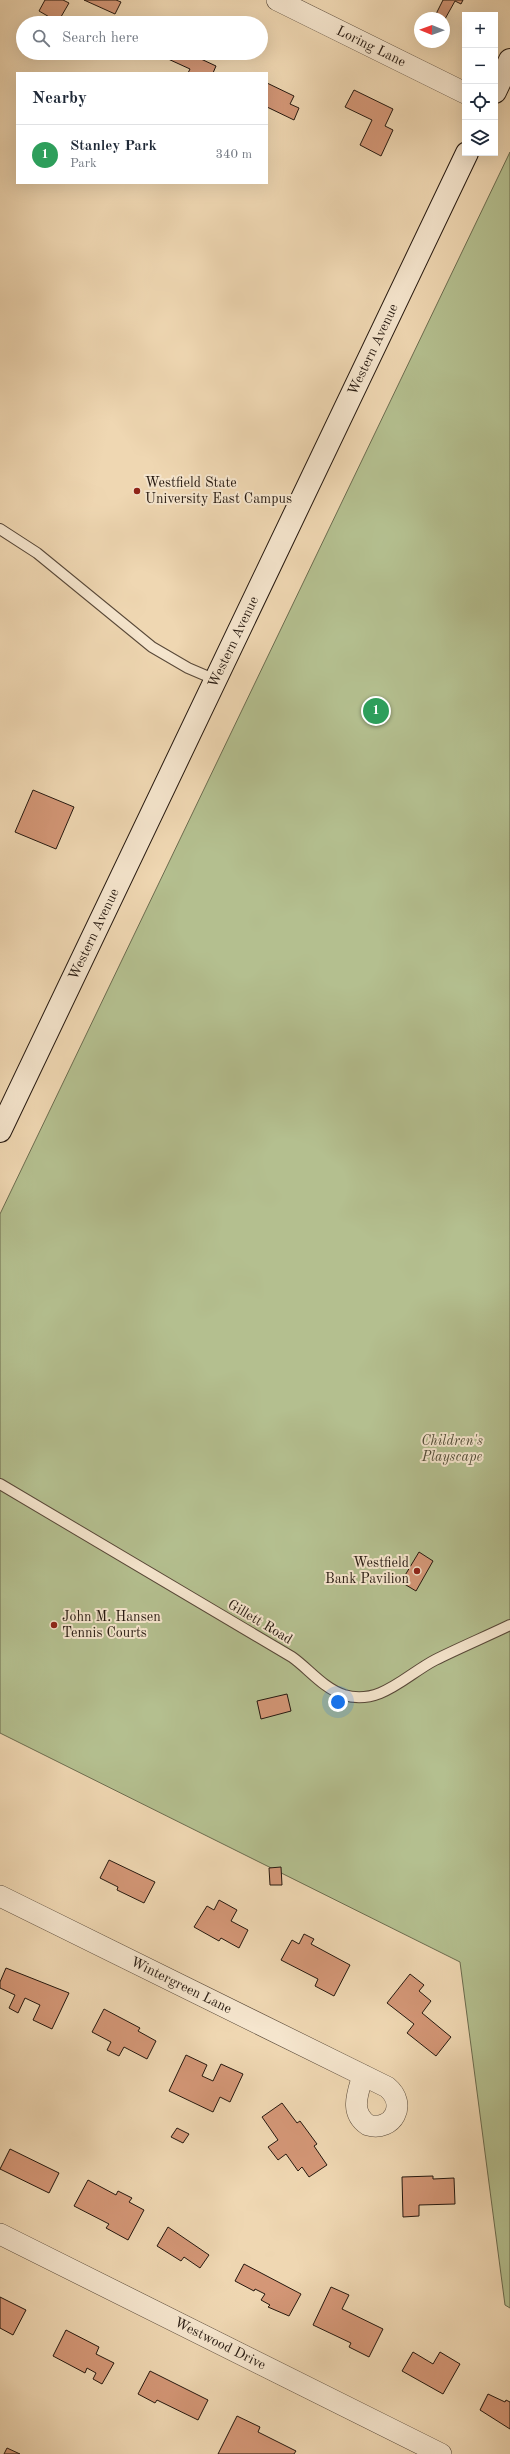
<!DOCTYPE html>
<html lang="en">
<head>
<meta charset="utf-8">
<style>
  :root { --surface:#fff; --page:#f2f2f3; --text:#1f2937; --muted:#747a83; --line:#e0e1e3; --accent:#8f2418 }
  body { margin:0; font-family:"Old Standard TT",serif; background:var(--page); color:var(--text) }
  .controls { position:absolute; right:12px; top:12px; display:grid; overflow:hidden; border-radius:0px; box-shadow:0 4px 16px #0002 }
  .controls button { width:36px; height:36px; display:grid; place-items:center; padding:0; border:0; border-bottom:1px solid var(--line); background:var(--surface); color:var(--text); font:20px sans-serif }
  .compass { position:absolute; left:414px; top:12px; width:36px; height:36px; border-radius:50%; background:var(--surface); box-shadow:0 4px 16px #0002; rotate:271deg }
  .you { position:absolute; left:338px; top:1702px; width:14px; height:14px; margin:-10px; border:3px solid #fff; border-radius:50%; background:#1a73e8; box-shadow:0 0 0 6px #1a73e833 }
  .badge { display:grid; place-items:center; width:26px; height:26px; border-radius:50%; background:var(--accent); color:#fff; font-size:13px; font-weight:700 }
  .pin { position:absolute; translate:-50% -50%; border:2px solid #fff; box-shadow:0 1px 4px #0006 }
  .list { margin:0; padding:0; list-style:none }
  h2 { display:flex; justify-content:space-between; align-items:center; height:52px; margin:0; padding:0 16px; font-size:17px }
  h2 small { font-size:13px; font-weight:400; color:var(--muted) }
  .list li { display:grid; grid-template-columns:26px 1fr auto; gap:12px; align-items:center; box-sizing:border-box; height:60px; padding:0 16px; border-top:1px solid var(--line) }
  .list b { display:block; font-size:15px; white-space:nowrap }
  .list p { margin:0; font-size:13px; white-space:nowrap; color:var(--muted) }
  .list em { font-size:13px; font-style:normal; color:var(--muted) }
  .icon { flex:none; width:22px; height:22px; fill:none; stroke:currentColor; stroke-width:2; stroke-linecap:round; stroke-linejoin:round }
  .map { position:relative; flex:none; width:510px; height:2454px; overflow:hidden }
  .search { position:absolute; background:var(--surface); box-shadow:0 4px 16px #0002; left:16px; top:16px; width:252px; height:44px; display:flex; align-items:center; gap:10px; box-sizing:border-box; padding:0 14px; border-radius:22px; color:var(--muted); font-size:15px }
  .panel { position:absolute; background:var(--surface); box-shadow:0 4px 16px #0002; left:16px; top:72px; width:252px; height:112px; border-radius:0px }
  .map>svg:first-child { display:block }
  .green { fill:#b4bf8f; stroke:#6c6c4f }
  .building { fill:#d49777; stroke:#25180f }
  .lines { fill:none; stroke-linecap:round; stroke-linejoin:round }
  .service-casing { stroke:#584838; stroke-width:12 }
  .minor-casing { stroke:#584838; stroke-width:22 }
  .secondary-casing { stroke:#25180f; stroke-width:24 }
  .service { stroke:#f5e5cd; stroke-width:10 }
  .minor { stroke:#f5e5cd; stroke-width:21 }
  .secondary { stroke:#f5e5cd; stroke-width:22 }
  .poi-dot { fill:#8f2418; stroke:#f5e5cd; stroke-width:1.5 }
  .labels { text-anchor:middle; dominant-baseline:central; stroke-width:4; stroke-linejoin:round; paint-order:stroke }
  .street-label { font-size:14px; fill:#25180f; stroke:#f5e5cd }
  .poi-label { font-size:14px; fill:#25180f; stroke:#f5e5cd; text-anchor:start }
  .park-label { font-size:14px; font-style:italic; fill:#504a35; stroke:#f5e5cd }
</style>
</head>
<body>
<div class="map">
<svg width="510" height="2454" viewBox="0 0 510 2454">
  <rect width="100%" height="100%" fill="#efd7b2"/>
  <filter id="stains"><feTurbulence type="fractalNoise" baseFrequency=".005" numOctaves="4"/><feColorMatrix values="0 0 0 0 .2 0 0 0 0 .09 0 0 0 0 .02 0 0 0 .5 -.17"/></filter>
  <radialGradient id="worn" r=".72"><stop offset=".6" stop-color="#630" stop-opacity="0"/><stop offset="1" stop-color="#630" stop-opacity=".3"/></radialGradient>
  <path class="green" d="M510,152V2308L505,2305L460,1962L0,1733V1214Z"/>
  <path class="building" d="M45,0H63L69,3L58,22L39,11Z
    M84,0H116L121,2L115,14Z
    M443,0H463L461,4L455,1L445,19L436,14Z
    M155,53H188L216,66L213,73H188L190,69Z
    M267,83L294,96L290,104L299,108L294,120L267,107Z
    M354,90L393,109L385,126L393,130L381,156L360,145L372,120L345,107Z
    M33,790L74,807L56,849L15,832Z
    M419,1552L433,1561L416,1591L401,1582Z
    M287,1694L291,1711L261,1719L257,1701Z
    M109,1860L155,1882L144,1903L117,1890L118,1887L100,1878Z
    M281,1867L282,1885H270L269,1868Z
    M219,1900L237,1910L231,1921L248,1930L239,1948L221,1938L219,1941L194,1927L207,1906L214,1910Z
    M304,1934L314,1939L311,1944L350,1965L334,1996L315,1986L318,1979L281,1960L292,1940L299,1944Z
    M6,1968L69,1993L52,2029L33,2020L40,2005L25,1998L18,2013L9,2008L15,1995L0,1988V1982Z
    M410,1974L424,1985L419,1991L431,2001L422,2013L451,2037L436,2056L407,2033L414,2024L387,2003Z
    M104,2009L140,2028L138,2031L156,2041L147,2059L124,2047L119,2056L107,2050L111,2042L92,2032Z
    M186,2055L207,2065L202,2076L213,2081L221,2064L243,2074L230,2102L220,2097L213,2112L169,2091Z
    M282,2103L297,2123L300,2121L317,2144L314,2146L327,2165L309,2177L302,2167L298,2171L286,2154L278,2160L268,2147L278,2140L262,2117Z
    M177,2128L189,2134L183,2143L171,2137Z
    M10,2149L59,2173L49,2193L0,2169Z
    M433,2176V2179L454,2178L455,2204L419,2205V2216L403,2217L402,2177Z
    M88,2180L116,2195L118,2191L132,2198L129,2202L144,2210L128,2240L106,2228L109,2224L74,2206Z
    M168,2227L209,2255L200,2268L184,2257L181,2261L157,2246Z
    M244,2264L301,2294L289,2316L268,2307L270,2305L261,2300L265,2294L255,2289L254,2291L235,2281Z
    M331,2287L349,2295L342,2309L383,2329L369,2357L349,2347L351,2343L313,2325Z
    M0,2297L26,2310L13,2335L0,2328Z
    M66,2330L99,2347L96,2354L114,2363L102,2384L93,2379L96,2373L87,2368L85,2373L53,2356Z
    M413,2352L433,2364L440,2352L460,2364L443,2394L402,2371Z
    M150,2371L208,2400L198,2420L157,2400L155,2403L138,2394Z
    M488,2394L505,2402L506,2400L510,2402V2429L480,2410Z
    M237,2416L260,2427L258,2432L296,2451L294,2454H218Z
    M7,2448L20,2454H4Z"/>
  <g class="lines">
    <defs>
      <path id="service" d="M0,529L37,553L152,647L188,668L216,680
        M0,1484L292,1657C309,1669 323,1688 344,1695C380,1706 406,1675 435,1660C459,1648 485,1637 510,1625"/>
      <g id="minor">
        <path id="s1" d="M277,0L465,93"/>
        <path id="s2" d="M0,1896L387,2087C408,2104 393,2132 368,2125C349,2112 358,2093 363,2075"/>
        <path id="s3" d="M0,2234L441,2454"/>
      </g>
      <g id="secondary">
        <path d="M495,92L510,60"/>
        <path id="s4" d="M0,1131L467,153"/>
      </g>
    </defs>
    <use href="#service" class="service-casing"/>
    <use href="#minor" class="minor-casing"/>
    <use href="#secondary" class="secondary-casing"/>
    <use href="#service" class="service"/>
    <use href="#minor" class="minor"/>
    <use href="#secondary" class="secondary"/>
  </g>
  <g class="poi-dot">
    <circle cx="137" cy="491" r="4"/>
    <circle cx="417" cy="1571" r="4"/>
    <circle cx="54" cy="1625" r="4"/>
  </g>
  <g class="labels">
    <g class="street-label">
      <text stroke="none"><textPath href="#s1" startOffset="105">Loring Lane</textPath></text>
      <text stroke="none"><textPath href="#s4" startOffset="866">Western Avenue</textPath></text>
      <text stroke="none"><textPath href="#s4" startOffset="542">Western Avenue</textPath></text>
      <text stroke="none"><textPath href="#s4" startOffset="218">Western Avenue</textPath></text>
      <text transform="translate(260 1622) rotate(31)">Gillett Road</text>
      <text stroke="none"><textPath href="#s2" startOffset="202">Wintergreen Lane</textPath></text>
      <text stroke="none"><textPath href="#s3" startOffset="246">Westwood Drive</textPath></text>
    </g>
    <g class="poi-label">
      <text x="145" y="483">Westfield State<tspan x="145" dy="16">University East Campus</tspan></text>
      <text x="409" y="1563" text-anchor="end">Westfield<tspan x="409" dy="16">Bank Pavilion</tspan></text>
      <text x="62" y="1617">John M. Hansen<tspan x="62" dy="16">Tennis Courts</tspan></text>
    </g>
    <g class="park-label">
      <text x="452" y="1441">Children's<tspan x="452" dy="16">Playscape</tspan></text>
    </g>
  </g>
  <rect width="100%" height="100%" filter="url(#stains)"/>
  <rect width="100%" height="100%" fill="url(#worn)"/>
</svg>
<div class="controls">
<button>+</button>
<button>−</button>
<button><svg class="icon" aria-label="locate" viewBox="0 0 24 24"><circle cx="12" cy="12" r="6"/><path d="M12 2v4M12 18v4M2 12h4M18 12h4"/></svg></button>
<button><svg class="icon" aria-label="layers" viewBox="0 0 24 24"><path d="M12 4l9 5-9 5-9-5zM3 14l9 5 9-5"/></svg></button>
</div>
<svg class="compass" viewBox="-18 -18 36 36"><path d="M0-13l5 13h-10z" fill="#e53935"/><path d="M0 13l5-13h-10z" fill="#747a83"/></svg>
<div class="you"></div>
<div class="pin badge" style="left:376px;top:711px;background:#2e9e5b">1</div>
<div class="search"><svg class="icon" aria-label="search" viewBox="0 0 24 24"><circle cx="10" cy="10" r="6"/><path d="M15 15l6 6"/></svg>Search here</div>
<section class="panel">
<h2>Nearby<small></small></h2>
<ul class="list">
<li><span class="badge" style="background:#2e9e5b">1</span><div><b>Stanley Park</b><p>Park</p></div><em>340 m</em></li>
</ul>
</section>
</div>
</body>
</html>
